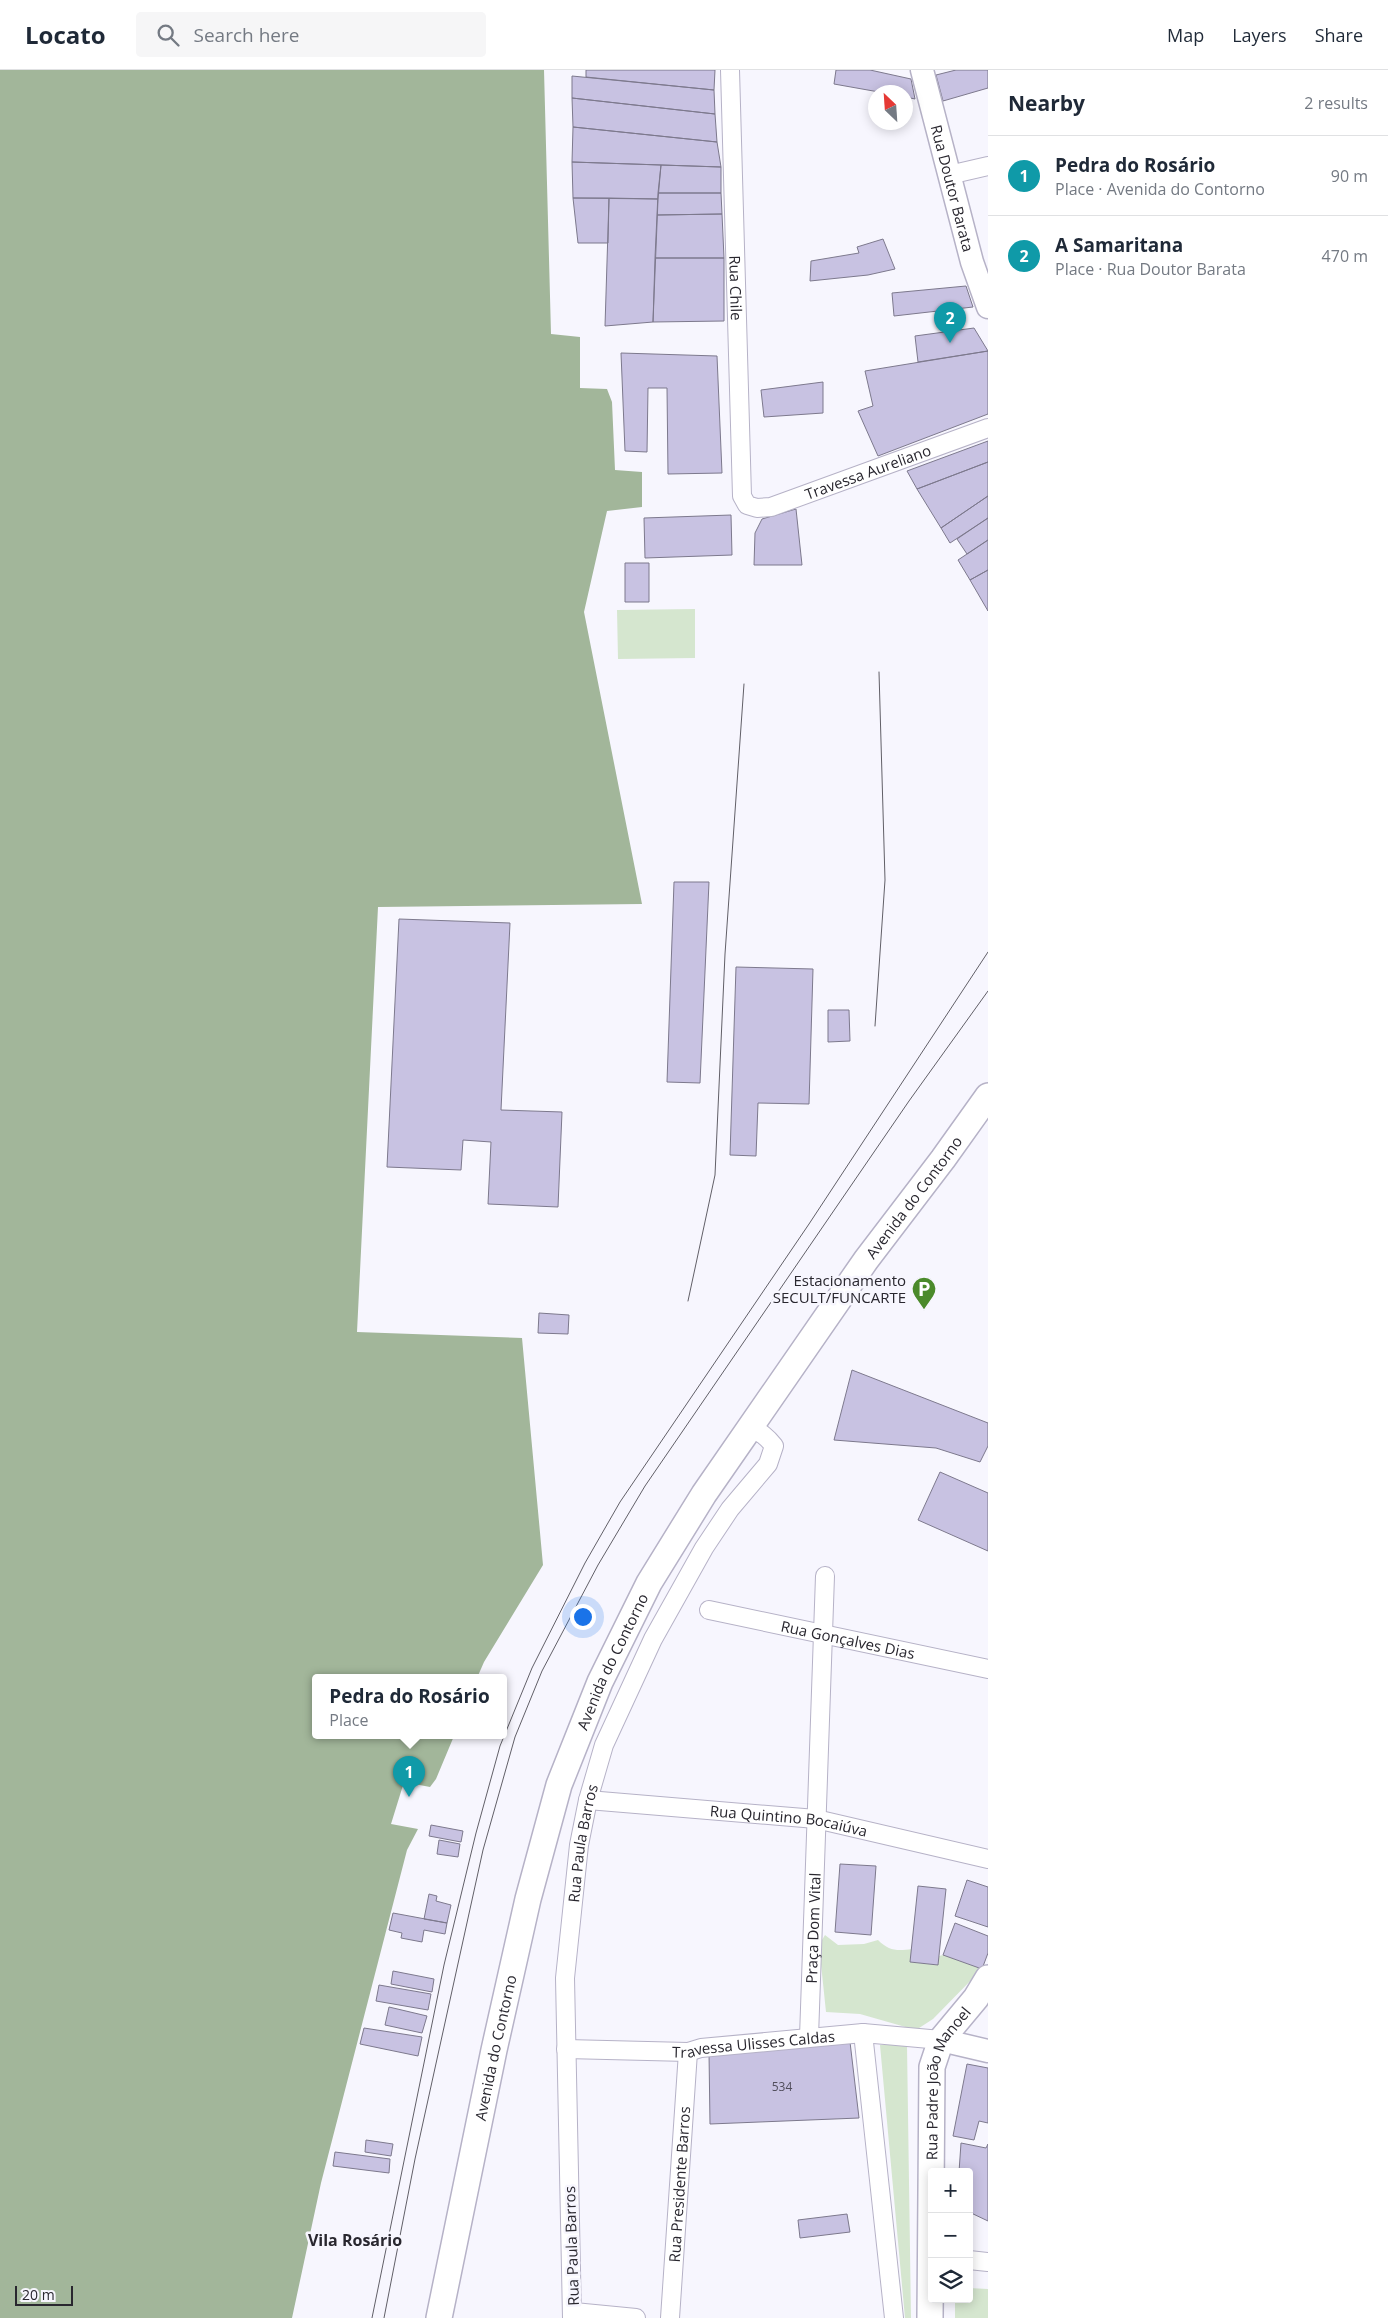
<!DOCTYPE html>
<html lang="en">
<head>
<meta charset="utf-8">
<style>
  :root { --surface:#fff; --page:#f6f6f7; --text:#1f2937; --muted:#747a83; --line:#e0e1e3; --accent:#111827 }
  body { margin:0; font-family:"Open Sans",sans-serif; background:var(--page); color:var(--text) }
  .controls { position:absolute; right:15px; bottom:15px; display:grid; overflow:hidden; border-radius:5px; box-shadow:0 2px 12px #0003 }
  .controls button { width:45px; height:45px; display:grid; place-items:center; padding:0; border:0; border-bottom:1px solid var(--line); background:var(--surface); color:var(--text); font:25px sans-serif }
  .compass { position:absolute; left:868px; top:15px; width:45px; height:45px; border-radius:50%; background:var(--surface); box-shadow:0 2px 12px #0003; rotate:335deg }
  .scale { position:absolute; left:15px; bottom:12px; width:58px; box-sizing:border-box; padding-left:5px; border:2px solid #29272f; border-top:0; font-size:14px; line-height:18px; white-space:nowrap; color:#29272f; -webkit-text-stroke:4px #f7f6fe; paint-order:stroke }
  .you { position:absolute; left:582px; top:1546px; width:18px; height:18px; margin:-12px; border:4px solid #fff; border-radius:50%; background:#1a73e8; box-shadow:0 0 0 8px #1a73e833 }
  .badge { display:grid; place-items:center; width:32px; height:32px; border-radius:50%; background:var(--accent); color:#fff; font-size:16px; font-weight:700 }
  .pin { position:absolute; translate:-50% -41px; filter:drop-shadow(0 1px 2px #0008) }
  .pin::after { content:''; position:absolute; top:26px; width:18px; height:15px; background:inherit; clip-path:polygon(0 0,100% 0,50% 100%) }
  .popup { position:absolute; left:312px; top:1604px; width:195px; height:65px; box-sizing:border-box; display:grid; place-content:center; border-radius:5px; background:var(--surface); filter:drop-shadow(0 1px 4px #0005); font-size:16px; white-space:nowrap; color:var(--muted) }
  .popup b { font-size:19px; color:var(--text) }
  .popup::after { content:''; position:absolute; left:50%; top:100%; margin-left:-10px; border:10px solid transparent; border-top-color:var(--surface) }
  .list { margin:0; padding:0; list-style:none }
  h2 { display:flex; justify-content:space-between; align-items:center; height:65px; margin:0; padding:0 20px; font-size:21px }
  h2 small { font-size:16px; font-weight:400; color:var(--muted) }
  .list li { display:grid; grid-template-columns:32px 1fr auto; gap:15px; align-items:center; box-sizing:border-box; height:80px; padding:0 20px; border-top:1px solid var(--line) }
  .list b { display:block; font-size:19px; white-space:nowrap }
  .list p { margin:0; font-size:16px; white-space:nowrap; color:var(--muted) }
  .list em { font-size:16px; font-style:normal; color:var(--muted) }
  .icon { flex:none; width:28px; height:28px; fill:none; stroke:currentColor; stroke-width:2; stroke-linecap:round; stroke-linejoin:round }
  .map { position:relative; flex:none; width:988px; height:2248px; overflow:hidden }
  header { display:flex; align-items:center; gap:30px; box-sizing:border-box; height:70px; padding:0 25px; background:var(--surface); border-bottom:1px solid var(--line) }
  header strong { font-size:24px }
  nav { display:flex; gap:28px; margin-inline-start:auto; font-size:18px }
  .search { width:350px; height:45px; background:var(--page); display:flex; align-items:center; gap:12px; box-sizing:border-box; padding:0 18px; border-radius:5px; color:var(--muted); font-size:19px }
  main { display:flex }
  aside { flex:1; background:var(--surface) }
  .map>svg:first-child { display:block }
  .green { fill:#d5e6cf }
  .water { fill:#a2b69a }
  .building { fill:#c8c2e2; stroke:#7d798d }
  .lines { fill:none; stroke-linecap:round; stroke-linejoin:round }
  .minor-casing { stroke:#b6b2c7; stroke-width:20 }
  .tertiary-casing { stroke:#b6b2c7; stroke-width:25 }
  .secondary-casing { stroke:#b6b2c7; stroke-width:28 }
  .minor { stroke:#fff; stroke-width:18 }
  .tertiary { stroke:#fff; stroke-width:22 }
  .secondary { stroke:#fff; stroke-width:25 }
  .tram { stroke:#615f67; stroke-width:1 }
  .labels { text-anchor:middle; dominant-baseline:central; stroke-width:5; stroke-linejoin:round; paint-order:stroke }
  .number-label { font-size:12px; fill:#514e5c }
  .street-label { font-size:15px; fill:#29272f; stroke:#f7f6fe }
  .poi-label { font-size:15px; fill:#29272f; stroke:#f7f6fe; text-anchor:end }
  .neighbourhood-label { font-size:16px; font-weight:bold; fill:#29272f; stroke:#f7f6fe }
</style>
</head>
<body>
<header>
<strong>Locato</strong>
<div class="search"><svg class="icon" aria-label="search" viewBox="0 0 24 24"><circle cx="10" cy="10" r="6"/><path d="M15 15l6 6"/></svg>Search here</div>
<nav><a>Map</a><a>Layers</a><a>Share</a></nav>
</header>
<main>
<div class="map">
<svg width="988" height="2248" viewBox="0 0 988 2248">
  <rect width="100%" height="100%" fill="#f7f6fe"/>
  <path class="green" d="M695,539V588L618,589L617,540Z
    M825,1865L838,1875L864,1874L878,1870C889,1881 897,1881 912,1879L911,1892L937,1895L939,1886L943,1885L982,1899L933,1949L916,1960L860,1944L826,1942L819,1875Z
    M880,1975H907L911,2248H905Z
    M969,2218L988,2219V2248H955V2229H969Z"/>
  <path class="water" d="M0,0H544L551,264L580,267V318L607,319L612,332L615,400L642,402V437L607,441L584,542L642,834L378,837L357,1262L522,1268L543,1495L484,1592L477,1608H315V1666H454L436,1709L430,1717L404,1712L391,1754L418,1759L407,1780L321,2113L292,2248H0Z"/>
  <path class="building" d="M586,0H715L714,20L586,7Z
    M836,0H870L911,9L915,29L906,27V22H879L834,14Z
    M956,0H988V18L943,31L936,5Z
    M572,6L714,20L715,44L572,28Z
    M572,28L715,44L717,72L573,57Z
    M573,57L717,72L721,97L572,92Z
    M572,92L661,95L658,129L573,128Z
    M661,95L721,97V123H658Z
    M658,123H721L722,144L657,145Z
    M573,128H609L608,173H578Z
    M609,128L658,129L653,252L605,256Z
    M722,144L724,188H655L657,145Z
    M883,169L895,199L868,205L810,211L811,191L859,183L857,177Z
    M655,188H724V251L653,252Z
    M966,216L973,237L894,246L892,223Z
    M974,258L988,281L918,292L915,266Z
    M988,281V344L878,386L858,341L873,336L865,301Z
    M621,283L717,286L722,403L668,404L667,318H648L647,382L625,381Z
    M823,312V343L764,347L761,320Z
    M988,371V392L917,419L907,401Z
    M988,392V426L941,458L917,419Z
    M988,426V448L950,473L941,458Z
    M796,439L802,495H754L755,463L762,449Z
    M731,445L732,485L645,488L644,448Z
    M988,448V470L967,484L957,469Z
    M988,470V500L970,510L958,490Z
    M625,493H649V532H625Z
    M988,500V541L970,510Z
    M674,812H709L700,1013L667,1012Z
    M399,849L510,853L501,1040L562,1042L558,1137L488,1134L491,1072L463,1070L461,1100L387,1097Z
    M736,897L813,899L809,1034L758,1033L756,1086L730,1085Z
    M828,940H849L850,971L828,972Z
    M539,1243L569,1245L568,1264L538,1263Z
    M852,1300L988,1353V1376L980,1392L936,1378L834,1370Z
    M940,1402L988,1423V1481L918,1450Z
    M431,1755L463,1761L461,1772L429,1766Z
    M439,1770L460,1774L458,1787L437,1784Z
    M840,1794L876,1796L871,1865L835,1862Z
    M967,1810L988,1817V1857L955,1846Z
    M918,1816L946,1819L938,1895L910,1892Z
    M429,1824L437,1826L436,1831L451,1835L447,1853L424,1849Z
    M393,1843L447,1853L445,1864L424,1860L422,1872L401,1868L402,1863L389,1860Z
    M955,1853L988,1866V1883L982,1899L943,1885Z
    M393,1901L434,1909L432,1922L391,1914Z
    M379,1915L431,1924L428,1940L376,1931Z
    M389,1937L427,1946L422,1963L385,1955Z
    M364,1958L422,1967L418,1986L360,1974Z
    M850,1972L859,2048L710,2054L709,1983Z
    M967,1994L988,1998V2053L979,2051L974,2070L953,2066Z
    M366,2070L393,2074L391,2086L365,2082Z
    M961,2073L986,2078L988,2074V2151L969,2142V2102H959Z
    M335,2082L390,2089L389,2103L333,2096Z
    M847,2144L850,2162L800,2168L798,2150Z"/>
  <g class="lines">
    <defs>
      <g id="minor">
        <path id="s1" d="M730,0L742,426L747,435L757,438L771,437L988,358"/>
        <path d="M949,105L988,96"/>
        <path id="s2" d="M709,1540L988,1599"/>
        <path id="s3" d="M588,1730L816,1749L988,1789"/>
        <path d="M863,1963L894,2248"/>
        <path id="s4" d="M809,1967L825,1506"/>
        <path id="s5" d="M566,1979L688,1982L701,1978L863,1963L941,1970"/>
        <path d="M969,2190L988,2192"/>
        <path d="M574,2242L636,2248"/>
        <path id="s6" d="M572,2248L565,1908L579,1775L588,1730L604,1675L653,1569L704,1478L730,1439L768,1394L774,1376C767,1367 761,1362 750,1358"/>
        <path id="s7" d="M670,2248L688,1982"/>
      </g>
      <g id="tertiary">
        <path id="s8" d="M922,0L972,192L988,237"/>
        <path d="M941,1970L988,1981"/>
      </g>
      <g id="secondary">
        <path id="s9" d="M439,2248L494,1980L528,1829L559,1715L600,1612L649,1513L704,1424L866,1190L943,1089L988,1026"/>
        <path id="s10" d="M930,2248L932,1997L941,1970L976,1928L988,1908"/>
      </g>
    </defs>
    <use href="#minor" class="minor-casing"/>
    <use href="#tertiary" class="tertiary-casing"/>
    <use href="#secondary" class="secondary-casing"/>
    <use href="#minor" class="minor"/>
    <use href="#tertiary" class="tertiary"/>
    <use href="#secondary" class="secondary"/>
    <path class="tram" d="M875,956L885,810L879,602
      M688,1231L715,1105L725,884L744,614
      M372,2248L444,1895L476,1763L500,1676L532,1598L585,1493L620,1432L809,1154L988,882
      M384,2248L415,2089L483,1780L515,1667L542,1601L598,1495L645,1416L909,1031L988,921"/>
  </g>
  <defs>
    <symbol id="parking-pin" viewBox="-11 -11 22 30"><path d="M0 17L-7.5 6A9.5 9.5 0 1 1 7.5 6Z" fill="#4b8a2b" stroke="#f7f6fe"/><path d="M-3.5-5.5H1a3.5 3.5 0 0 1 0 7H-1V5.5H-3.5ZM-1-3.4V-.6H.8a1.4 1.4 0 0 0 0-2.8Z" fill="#fff"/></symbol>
  </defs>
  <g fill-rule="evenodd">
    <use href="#parking-pin" x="910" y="1205" width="28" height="38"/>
  </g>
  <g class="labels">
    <g class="number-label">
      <text x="782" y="2016">534</text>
    </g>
    <g class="street-label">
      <text stroke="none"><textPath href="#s8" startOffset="122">Rua Doutor Barata</textPath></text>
      <text stroke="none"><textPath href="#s1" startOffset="218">Rua Chile</textPath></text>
      <text stroke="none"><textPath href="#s1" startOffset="564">Travessa Aureliano</textPath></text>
      <text stroke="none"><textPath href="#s9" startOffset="1236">Avenida do Contorno</textPath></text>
      <text stroke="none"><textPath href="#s2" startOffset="142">Rua Gonçalves Dias</textPath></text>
      <text stroke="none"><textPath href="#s9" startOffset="681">Avenida do Contorno</textPath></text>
      <text stroke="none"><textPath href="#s3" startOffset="202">Rua Quintino Bocaiúva</textPath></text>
      <text stroke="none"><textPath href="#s6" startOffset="476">Rua Paula Barros</textPath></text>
      <text stroke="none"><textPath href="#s4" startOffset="109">Praça Dom Vital</textPath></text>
      <text stroke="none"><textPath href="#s5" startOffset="188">Travessa Ulisses Caldas</textPath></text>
      <text stroke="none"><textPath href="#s9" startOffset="276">Avenida do Contorno</textPath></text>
      <text stroke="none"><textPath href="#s10" startOffset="239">Rua Padre João Manoel</textPath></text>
      <text stroke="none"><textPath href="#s7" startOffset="134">Rua Presidente Barros</textPath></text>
      <text transform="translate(571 2176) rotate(-92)">Rua Paula Barros</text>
    </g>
    <g class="poi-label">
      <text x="906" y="1210">Estacionamento<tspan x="906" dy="17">SECULT/FUNCARTE</tspan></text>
    </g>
    <g class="neighbourhood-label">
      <text x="355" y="2170">Vila Rosário</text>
    </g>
  </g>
</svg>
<div class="controls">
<button>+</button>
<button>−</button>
<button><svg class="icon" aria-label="layers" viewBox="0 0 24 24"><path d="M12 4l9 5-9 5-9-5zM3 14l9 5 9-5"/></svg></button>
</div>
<svg class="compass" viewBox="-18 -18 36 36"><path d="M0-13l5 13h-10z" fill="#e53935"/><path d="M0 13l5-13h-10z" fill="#747a83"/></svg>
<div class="scale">20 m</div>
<div class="you"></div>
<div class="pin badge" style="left:409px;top:1727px;background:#0f9aa8">1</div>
<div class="popup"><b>Pedra do Rosário</b>Place</div>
<div class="pin badge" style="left:950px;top:273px;background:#0f9aa8">2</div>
</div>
<aside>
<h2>Nearby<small>2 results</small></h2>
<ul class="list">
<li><span class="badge" style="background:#0f9aa8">1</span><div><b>Pedra do Rosário</b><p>Place · Avenida do Contorno</p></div><em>90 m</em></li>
<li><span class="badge" style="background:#0f9aa8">2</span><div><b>A Samaritana</b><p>Place · Rua Doutor Barata</p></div><em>470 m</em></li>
</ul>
</aside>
</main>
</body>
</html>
